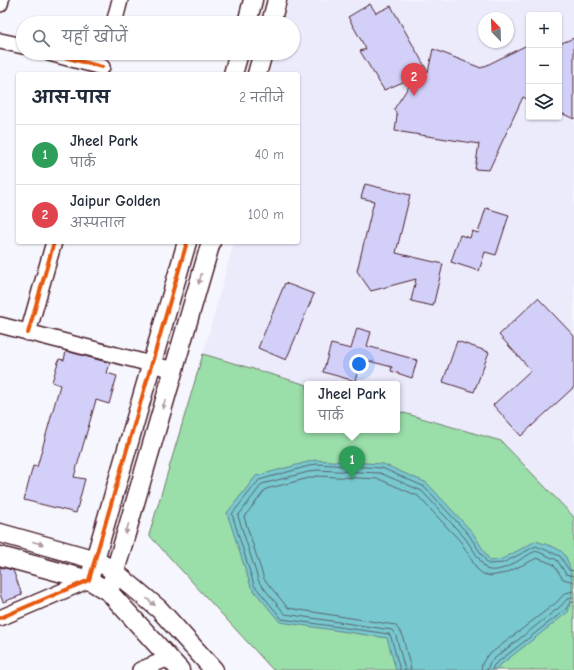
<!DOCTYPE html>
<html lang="hi">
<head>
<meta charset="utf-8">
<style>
  :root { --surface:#fff; --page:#f6f6f7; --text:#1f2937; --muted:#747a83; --line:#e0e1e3; --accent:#d1495b }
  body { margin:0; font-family:"Comic Neue","Playpen Sans Deva",sans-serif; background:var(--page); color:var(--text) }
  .controls { position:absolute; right:12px; top:12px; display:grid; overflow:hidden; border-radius:4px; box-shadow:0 1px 3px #0004 }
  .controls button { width:36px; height:36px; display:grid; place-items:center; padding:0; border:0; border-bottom:1px solid var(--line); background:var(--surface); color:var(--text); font:20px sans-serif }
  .compass { position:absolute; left:478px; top:12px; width:36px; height:36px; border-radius:50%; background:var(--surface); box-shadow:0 1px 3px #0004; rotate:337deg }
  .you { position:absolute; left:359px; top:364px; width:14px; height:14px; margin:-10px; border:3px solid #fff; border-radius:50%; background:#1a73e8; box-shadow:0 0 0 6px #1a73e833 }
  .badge { display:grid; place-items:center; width:26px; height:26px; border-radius:50%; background:var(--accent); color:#fff; font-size:13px; font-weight:700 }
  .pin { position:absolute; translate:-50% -33px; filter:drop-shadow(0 1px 2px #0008) }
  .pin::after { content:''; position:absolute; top:21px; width:14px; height:12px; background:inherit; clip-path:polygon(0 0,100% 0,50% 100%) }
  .popup { position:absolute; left:304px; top:381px; width:96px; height:52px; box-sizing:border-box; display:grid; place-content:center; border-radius:4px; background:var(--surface); filter:drop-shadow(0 1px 3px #0005); font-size:13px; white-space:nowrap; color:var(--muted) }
  .popup b { font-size:15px; color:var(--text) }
  .popup::after { content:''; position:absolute; left:50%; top:100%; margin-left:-8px; border:8px solid transparent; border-top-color:var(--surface) }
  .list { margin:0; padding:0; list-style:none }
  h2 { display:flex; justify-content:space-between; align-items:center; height:52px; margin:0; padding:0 16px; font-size:17px }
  h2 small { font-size:13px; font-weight:400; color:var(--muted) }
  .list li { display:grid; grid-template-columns:26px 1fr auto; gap:12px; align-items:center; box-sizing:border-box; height:60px; padding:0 16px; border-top:1px solid var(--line) }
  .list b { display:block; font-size:15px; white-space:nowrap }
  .list p { margin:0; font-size:13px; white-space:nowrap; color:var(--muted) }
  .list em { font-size:13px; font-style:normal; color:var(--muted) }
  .icon { flex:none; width:22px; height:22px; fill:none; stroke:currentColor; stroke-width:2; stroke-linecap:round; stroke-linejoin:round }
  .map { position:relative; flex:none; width:574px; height:670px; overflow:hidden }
  .search { position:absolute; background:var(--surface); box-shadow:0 1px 3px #0004; left:16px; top:16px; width:284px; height:44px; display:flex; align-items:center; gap:10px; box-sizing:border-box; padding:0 14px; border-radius:22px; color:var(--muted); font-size:15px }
  .panel { position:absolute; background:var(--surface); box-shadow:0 1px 3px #0004; left:16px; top:72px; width:284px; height:172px; border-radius:4px }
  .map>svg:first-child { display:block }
  .built { fill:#ebebfc; fill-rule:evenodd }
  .green { fill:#9adeaa; stroke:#727e6a }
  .water { fill:#77c8cf; stroke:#65848d }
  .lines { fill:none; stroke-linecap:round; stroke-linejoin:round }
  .shore { stroke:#5c636d; stroke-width:1 }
  .building { fill:#d2d0f9; stroke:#4a1f2b }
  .minor-casing { stroke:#4a1f2b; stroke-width:18 }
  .tertiary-casing { stroke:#4a1f2b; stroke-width:21 }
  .minor { stroke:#fff; stroke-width:15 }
  .tertiary { stroke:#fff; stroke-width:18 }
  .cycleway-casing { stroke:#fff; stroke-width:6 }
  .cycleway { stroke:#e8590c; stroke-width:4 }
  .oneway { fill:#ae9aa0 }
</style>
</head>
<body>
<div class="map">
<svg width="574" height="670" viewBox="0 0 574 670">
  <rect width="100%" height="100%" fill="#f6f6fe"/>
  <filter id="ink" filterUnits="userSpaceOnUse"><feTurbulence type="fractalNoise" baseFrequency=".025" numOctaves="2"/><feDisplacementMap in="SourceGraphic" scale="8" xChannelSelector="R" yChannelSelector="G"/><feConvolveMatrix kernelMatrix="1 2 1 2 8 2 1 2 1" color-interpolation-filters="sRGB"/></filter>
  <g filter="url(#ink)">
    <path class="built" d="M288,0H574V517L501,441L397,411V384L307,385L203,354L234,242H298V74H269L274,53H293V23H282ZM529,15H559V117H529ZM484,18H508V42H484Z"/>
    <path class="green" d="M203,354L307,385V430H397V411L501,441L574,517V670H273L149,535Z"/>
    <path class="water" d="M315,460L383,464L427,483L473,533L490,561L502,559L536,541C543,544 559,547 564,554C574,569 574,597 568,612L494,670H396L387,638L280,622L251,587L227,513L256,476Z"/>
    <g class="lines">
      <path class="shore" d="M400,670L391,637L389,634L282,619L254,585L232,514L259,480L316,464L382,468L425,487L469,535L488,564L503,563L536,546L560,556L569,570L574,571
        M405,670L396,636L392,630L285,614L259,582L238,516L262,484L316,470L380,473L422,491L465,538L486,569C503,575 521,557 536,551L557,560L566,574L574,576
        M411,670L402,634L395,625L288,608L264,579L244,517L266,489L317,476L379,479L418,496L461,542L477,569L483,574L490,576L506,573L537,558L553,564L563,579L574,582
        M481,670L482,664L486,657L557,602L565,593L574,591
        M487,670L490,662L561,606L567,599L574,597
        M492,670L494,665L565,610L570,603L574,602"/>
    </g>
    <path class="building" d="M370,4L376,13L391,6L428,72L433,49L481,68L529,44V100L523,97L489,170L475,169L479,144L395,131L397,115L394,109L415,77L384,90L360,51L366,49L348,17Z
      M574,38V119L559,112V44Z
      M365,184L410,195L396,253L443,264L433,306L411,301L416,279L371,291L357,271L374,201L361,198Z
      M486,208L509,215L496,255L485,252L479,271L451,262L460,235L470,238L472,231L478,233Z
      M285,283L314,294L286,360L258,348Z
      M538,298L574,336V387L521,436L493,405L531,370L499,335Z
      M357,328L371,332L367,346L417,360L412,378L391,371L392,367L361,359L355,381L323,372L331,344L351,349Z
      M457,341L489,352L474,392L443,382Z
      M66,351L110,363L107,373L117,376L109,404L96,400L74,477L85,479L76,513L24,500L33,466L37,467L60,385L52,382L59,359L64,360Z
      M0,567L13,570L22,595L3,602L0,594Z"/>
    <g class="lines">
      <defs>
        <path id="minor" d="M0,4L1,0
          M114,23L120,0
          M0,41L23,46
          M49,53L102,67
          M0,325L174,370
          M28,333L54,242
          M0,618L89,580
          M140,670L169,658"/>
        <path id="tertiary" d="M247,23L253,0
          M271,23L277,0
          M233,74L239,53
          M257,74L263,53
          M0,533L96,560L115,572L159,609L214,670
          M0,556L89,580L109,592L180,670
          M89,580L187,242
          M109,592L211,242"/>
      </defs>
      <use href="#minor" class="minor-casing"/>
      <use href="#tertiary" class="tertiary-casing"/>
      <use href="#minor" class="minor"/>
      <use href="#tertiary" class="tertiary"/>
      <defs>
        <path id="cycleway" d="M49,53L102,67
          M28,333L54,242
          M0,618L89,580L187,242"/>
      </defs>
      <use href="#cycleway" class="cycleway-casing"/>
      <use href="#cycleway" class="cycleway"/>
    </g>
    <defs><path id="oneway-solid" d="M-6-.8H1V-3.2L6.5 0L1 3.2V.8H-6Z"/></defs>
    <g class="oneway">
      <use href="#oneway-solid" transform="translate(200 279) rotate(106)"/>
      <use href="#oneway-solid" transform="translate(164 404) rotate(106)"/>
      <use href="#oneway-solid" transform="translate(127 529) rotate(106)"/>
      <use href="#oneway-solid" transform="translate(38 543) rotate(15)"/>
      <use href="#oneway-solid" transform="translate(151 602) rotate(40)"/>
    </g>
  </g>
</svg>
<div class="controls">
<button>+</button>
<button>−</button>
<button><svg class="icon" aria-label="layers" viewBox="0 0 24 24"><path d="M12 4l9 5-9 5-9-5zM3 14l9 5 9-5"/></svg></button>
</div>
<svg class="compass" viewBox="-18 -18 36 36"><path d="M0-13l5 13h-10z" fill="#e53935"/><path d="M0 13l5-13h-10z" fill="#747a83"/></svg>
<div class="you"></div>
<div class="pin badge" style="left:352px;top:479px;background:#2e9e5b">1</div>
<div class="popup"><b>Jheel Park</b>पार्क</div>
<div class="pin badge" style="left:414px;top:96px;background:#e0444e">2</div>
<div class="search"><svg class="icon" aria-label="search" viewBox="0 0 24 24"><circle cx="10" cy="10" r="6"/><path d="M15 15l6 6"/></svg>यहाँ खोजें</div>
<section class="panel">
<h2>आस-पास<small>2 नतीजे</small></h2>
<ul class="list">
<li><span class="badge" style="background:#2e9e5b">1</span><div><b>Jheel Park</b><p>पार्क</p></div><em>40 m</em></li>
<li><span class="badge" style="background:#e0444e">2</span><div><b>Jaipur Golden</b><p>अस्पताल</p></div><em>100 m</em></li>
</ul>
</section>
</div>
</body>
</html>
